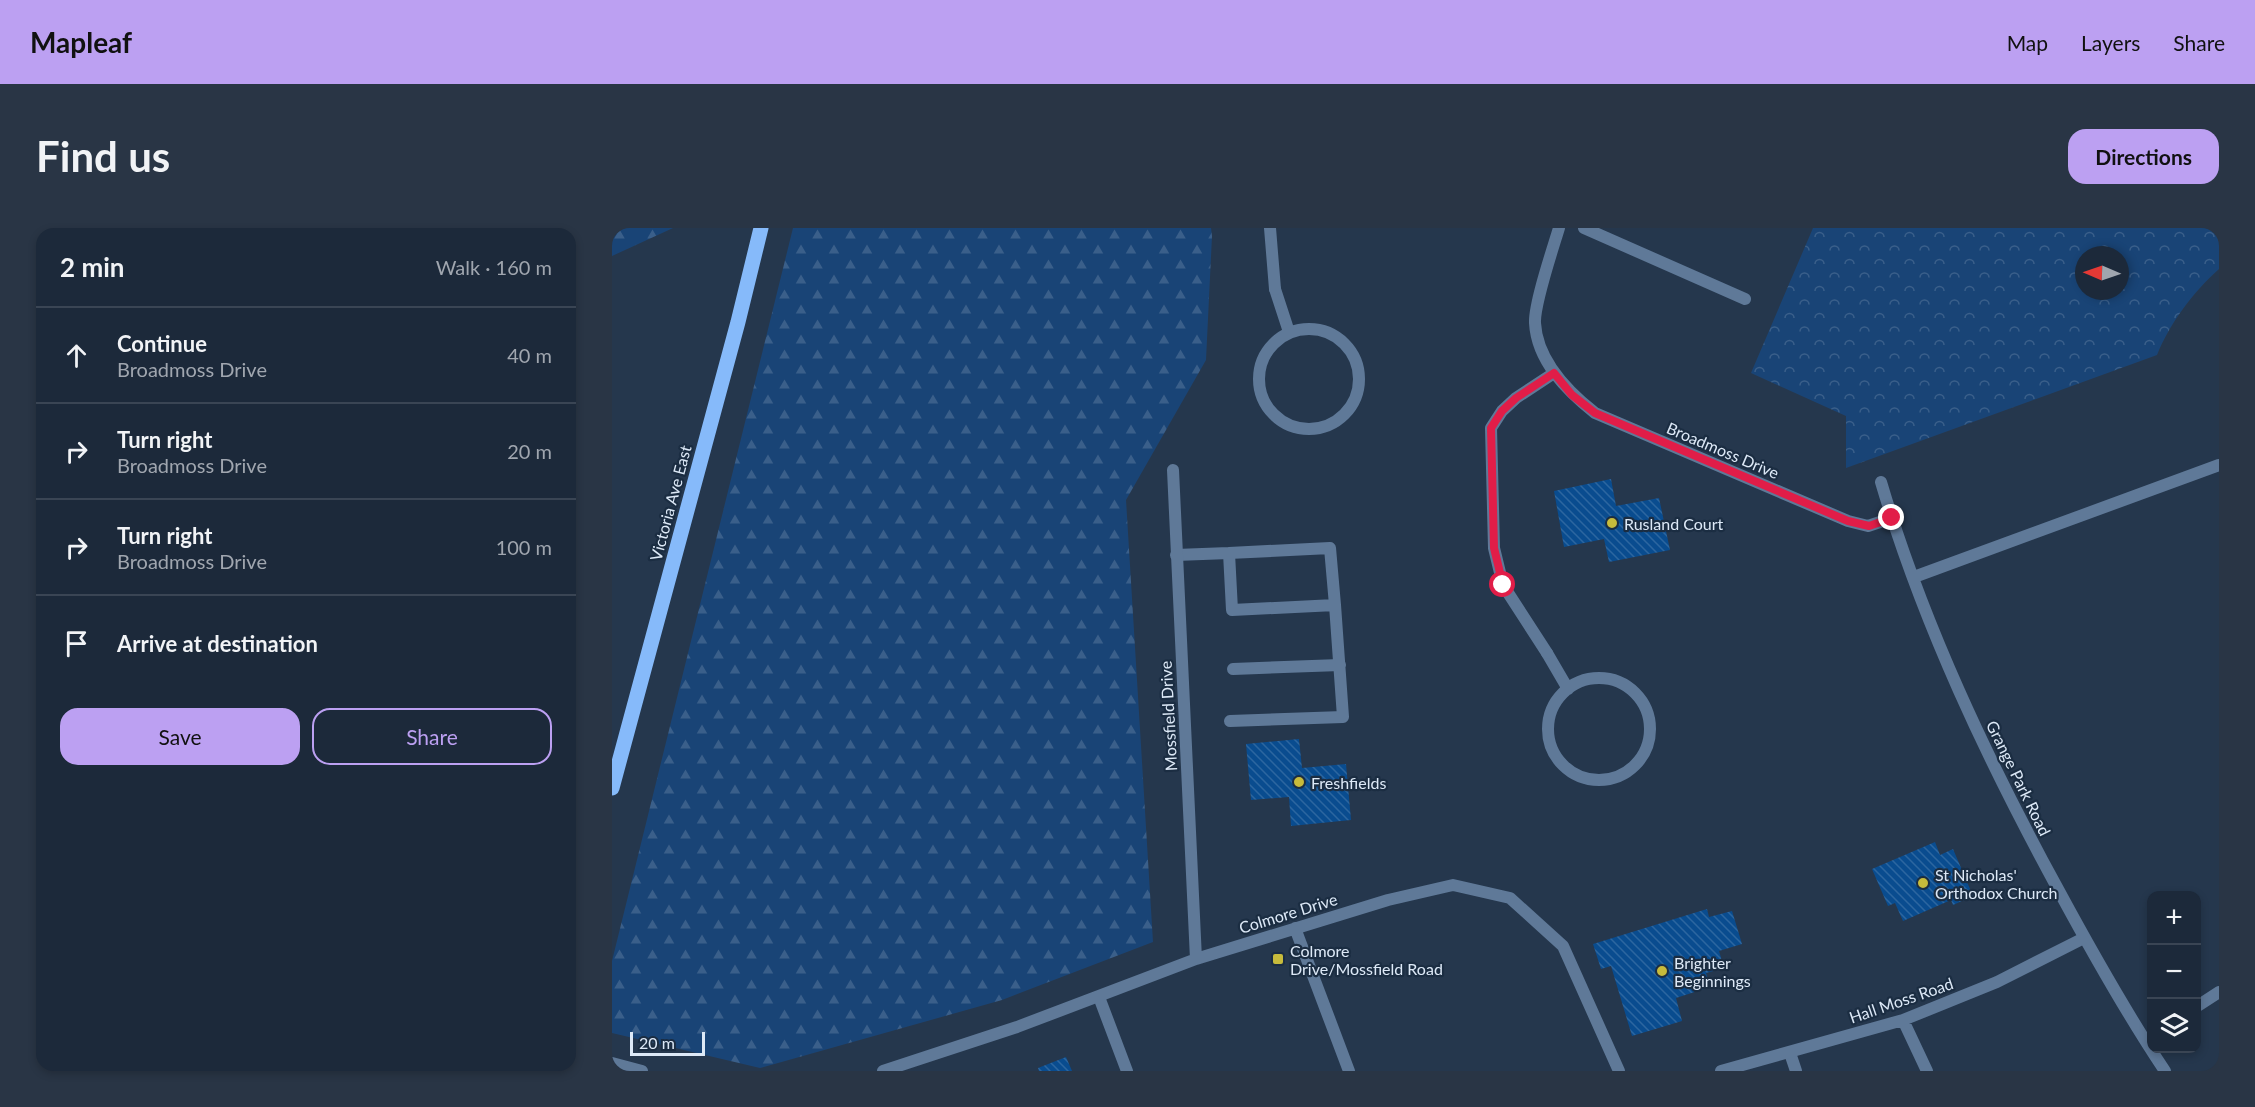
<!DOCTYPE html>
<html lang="en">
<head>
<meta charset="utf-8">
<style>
  :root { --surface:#1c293a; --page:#293545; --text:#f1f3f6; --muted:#a0a6af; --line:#3a4554; --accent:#bca0f2 }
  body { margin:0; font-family:Lato,sans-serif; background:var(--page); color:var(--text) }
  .controls { position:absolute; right:18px; bottom:18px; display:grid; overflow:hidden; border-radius:12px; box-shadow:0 3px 9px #0003 }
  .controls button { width:54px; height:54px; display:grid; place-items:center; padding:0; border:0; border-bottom:2px solid var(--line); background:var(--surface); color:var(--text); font:30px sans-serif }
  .compass { position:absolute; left:1463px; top:18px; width:54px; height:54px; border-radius:50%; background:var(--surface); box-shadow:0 3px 9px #0003; rotate:272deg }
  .scale { position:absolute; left:18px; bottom:15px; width:75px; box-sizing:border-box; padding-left:6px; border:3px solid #dde9f7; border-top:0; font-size:16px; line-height:21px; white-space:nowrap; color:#dde9f7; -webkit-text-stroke:4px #1b2d42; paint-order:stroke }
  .stop { position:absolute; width:18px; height:18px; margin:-14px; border:4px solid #e11d48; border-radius:50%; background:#fff }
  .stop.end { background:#e11d48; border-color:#fff; box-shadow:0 2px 6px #0008 }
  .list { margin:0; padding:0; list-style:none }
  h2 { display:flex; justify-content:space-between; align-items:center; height:78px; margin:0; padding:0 24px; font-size:26px }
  h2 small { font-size:20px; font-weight:400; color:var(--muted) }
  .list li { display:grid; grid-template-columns:39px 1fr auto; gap:18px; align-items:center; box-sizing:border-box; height:96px; padding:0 24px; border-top:2px solid var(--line) }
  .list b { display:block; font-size:22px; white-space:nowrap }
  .list p { margin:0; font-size:20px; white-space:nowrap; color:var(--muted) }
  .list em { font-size:20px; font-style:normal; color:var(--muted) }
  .actions { display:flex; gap:12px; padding:18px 24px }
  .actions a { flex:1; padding:14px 0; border:2px solid var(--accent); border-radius:18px; text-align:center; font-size:21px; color:var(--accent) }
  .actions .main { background:var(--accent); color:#111 }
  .icon { flex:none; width:33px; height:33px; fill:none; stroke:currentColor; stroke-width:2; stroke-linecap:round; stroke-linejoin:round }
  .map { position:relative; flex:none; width:1607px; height:843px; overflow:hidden; border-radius:18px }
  header { display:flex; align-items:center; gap:36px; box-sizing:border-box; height:84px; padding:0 30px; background:var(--accent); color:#111 }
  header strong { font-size:28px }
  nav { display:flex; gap:33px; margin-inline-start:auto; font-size:21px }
  .intro { display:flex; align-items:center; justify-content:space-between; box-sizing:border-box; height:144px; padding:0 36px }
  h1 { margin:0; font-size:42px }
  .button { padding:15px 27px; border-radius:18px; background:var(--accent); color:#111; font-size:21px; font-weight:700 }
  main { display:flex; gap:36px; padding:0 36px }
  aside { flex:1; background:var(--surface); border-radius:18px; box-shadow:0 3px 9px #0003 }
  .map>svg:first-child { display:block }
  .forest { fill:url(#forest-firs) }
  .park { fill:url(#park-crowns); fill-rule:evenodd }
  .building { fill:url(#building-back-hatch) }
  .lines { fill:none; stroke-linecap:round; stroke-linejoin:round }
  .service { stroke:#5f7998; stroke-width:12 }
  .minor { stroke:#5f7998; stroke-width:12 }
  .primary { stroke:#86bafa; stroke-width:15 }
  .route { stroke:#e11d48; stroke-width:8 }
  .poi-dot { fill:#c7bb3c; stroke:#1b2d42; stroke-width:2 }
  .labels { text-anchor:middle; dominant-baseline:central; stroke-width:4.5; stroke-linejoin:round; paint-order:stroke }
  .street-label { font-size:16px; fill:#dde9f7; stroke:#1b2d42 }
  .poi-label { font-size:16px; fill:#dde9f7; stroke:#1b2d42; text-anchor:start }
</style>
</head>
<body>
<header>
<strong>Mapleaf</strong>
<nav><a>Map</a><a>Layers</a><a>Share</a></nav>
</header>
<div class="intro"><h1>Find us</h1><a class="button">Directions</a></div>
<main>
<aside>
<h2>2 min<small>Walk · 160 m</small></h2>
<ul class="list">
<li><svg class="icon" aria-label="ahead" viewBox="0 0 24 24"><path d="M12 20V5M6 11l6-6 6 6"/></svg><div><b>Continue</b><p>Broadmoss Drive</p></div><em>40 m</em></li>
<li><svg class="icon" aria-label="right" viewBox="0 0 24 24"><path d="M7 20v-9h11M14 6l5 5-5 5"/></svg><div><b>Turn right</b><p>Broadmoss Drive</p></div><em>20 m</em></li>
<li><svg class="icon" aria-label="right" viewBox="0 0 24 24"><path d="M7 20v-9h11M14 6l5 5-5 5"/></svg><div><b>Turn right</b><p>Broadmoss Drive</p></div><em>100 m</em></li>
<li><svg class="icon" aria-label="arrive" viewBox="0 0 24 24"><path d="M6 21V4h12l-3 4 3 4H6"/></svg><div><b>Arrive at destination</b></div></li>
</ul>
<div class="actions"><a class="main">Save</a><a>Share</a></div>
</aside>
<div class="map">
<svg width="1607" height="843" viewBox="0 0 1607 843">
  <defs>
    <pattern id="forest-firs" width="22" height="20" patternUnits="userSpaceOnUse" patternTransform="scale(1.5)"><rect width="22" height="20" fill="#194476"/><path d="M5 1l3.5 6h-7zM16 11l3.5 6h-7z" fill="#3a5f8a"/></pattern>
    <pattern id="park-crowns" width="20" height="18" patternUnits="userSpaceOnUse" patternTransform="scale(1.5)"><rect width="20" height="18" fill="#194476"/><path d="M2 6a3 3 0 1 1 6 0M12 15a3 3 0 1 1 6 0" fill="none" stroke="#3a5f8a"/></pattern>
    <pattern id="building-back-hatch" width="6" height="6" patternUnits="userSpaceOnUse" patternTransform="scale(1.5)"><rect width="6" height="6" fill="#094c8f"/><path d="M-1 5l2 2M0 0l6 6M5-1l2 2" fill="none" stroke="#2c66a0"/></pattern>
  </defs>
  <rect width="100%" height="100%" fill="#25374d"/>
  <path class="forest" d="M0,0H61L0,28Z
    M181,0H599L600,8L594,132L514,272L541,714L390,772L148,840L0,805V733Z"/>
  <path class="park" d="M1201,0H1607V41C1581,64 1558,95 1545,127L1234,240V188L1139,145ZM1472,27H1508V63H1472Z"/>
  <path class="building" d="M999,251L1004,278L1047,270L1058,322L997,334L992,311L952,319L942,263Z
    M687,511L690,540L734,536L739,592L679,598L677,569L639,572L634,516Z
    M1323,614L1328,627L1341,621L1361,668L1341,677L1339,672L1291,693L1283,675L1276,678L1260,641Z
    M1095,681L1097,689L1120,683L1130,716L1107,723L1112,740L1094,745L1098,759L1064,770L1070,793L1020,808L999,738L989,741L981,716Z
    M454,829L460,843H427L426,840Z"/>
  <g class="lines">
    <path class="service" d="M972,0L1133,71
      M663,61L677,104
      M647 151a50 50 0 1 1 100 0a50 50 0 1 1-100 0Z
      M564,327L617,325
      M935,425L956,461
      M621,441L728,437
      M936 501a51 51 0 1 1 102 0a51 51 0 1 1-102 0Z
      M618,493L731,489L723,377L620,382L617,325L718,320L723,377
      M1178,825L1184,843"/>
    <path class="minor" d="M658,0L663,61
      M947,0C941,20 922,76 923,95C925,133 955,163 983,185L1236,293L1256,298L1280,290
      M561,242L584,731
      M1269,254C1311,396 1376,533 1447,663C1480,724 1514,785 1553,843
      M1302,349L1607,237
      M935,425L891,357L882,320L879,200L890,183L904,170L942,145
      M683,700L737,843
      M487,769L515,843
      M1584,779L1607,764
      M1291,792L1315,843
      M0,835L30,843
      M271,843L405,799L584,731L776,672L841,657L898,670L951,718L1007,843
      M1109,843L1291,792L1385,754L1472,710"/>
    <path class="primary" d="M0,560L126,94L149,0"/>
  </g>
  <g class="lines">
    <path class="route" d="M891,357L882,320L879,200L890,183L904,170L942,145L960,167L983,185L1236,293L1257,298L1280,290"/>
  </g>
  <g class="poi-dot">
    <circle cx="1000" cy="295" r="6"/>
    <circle cx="687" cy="554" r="6"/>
    <circle cx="1311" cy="655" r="6"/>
    <rect x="660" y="725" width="12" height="12" rx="3"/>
    <circle cx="1050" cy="743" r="6"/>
  </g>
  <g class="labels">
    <g class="street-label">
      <text transform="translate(1111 222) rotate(23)">Broadmoss Drive</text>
      <text transform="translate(58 275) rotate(-75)">Victoria Ave East</text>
      <text transform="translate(556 488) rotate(-93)">Mossfield Drive</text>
      <text transform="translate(1407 550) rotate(64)">Grange Park Road</text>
      <text transform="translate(676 685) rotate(-17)">Colmore Drive</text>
      <text transform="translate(1289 772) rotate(-19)">Hall Moss Road</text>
    </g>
    <g class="poi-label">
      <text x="1012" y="295">Rusland Court</text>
      <text x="699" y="554">Freshfields</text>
      <text x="1323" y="646">St Nicholas'<tspan x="1323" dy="18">Orthodox Church</tspan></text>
      <text x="678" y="722">Colmore<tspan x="678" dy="18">Drive/Mossfield Road</tspan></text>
      <text x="1062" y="734">Brighter<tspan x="1062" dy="18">Beginnings</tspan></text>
    </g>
  </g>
</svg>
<div class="controls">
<button>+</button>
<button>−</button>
<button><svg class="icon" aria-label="layers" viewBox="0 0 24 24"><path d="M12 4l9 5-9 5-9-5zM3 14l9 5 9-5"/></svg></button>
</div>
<svg class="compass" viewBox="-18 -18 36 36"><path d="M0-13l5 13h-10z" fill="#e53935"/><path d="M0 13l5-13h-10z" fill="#a0a6af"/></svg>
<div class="scale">20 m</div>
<div class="stop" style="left:891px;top:357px"></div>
<div class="stop end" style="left:1280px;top:290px"></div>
</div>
</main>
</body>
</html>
